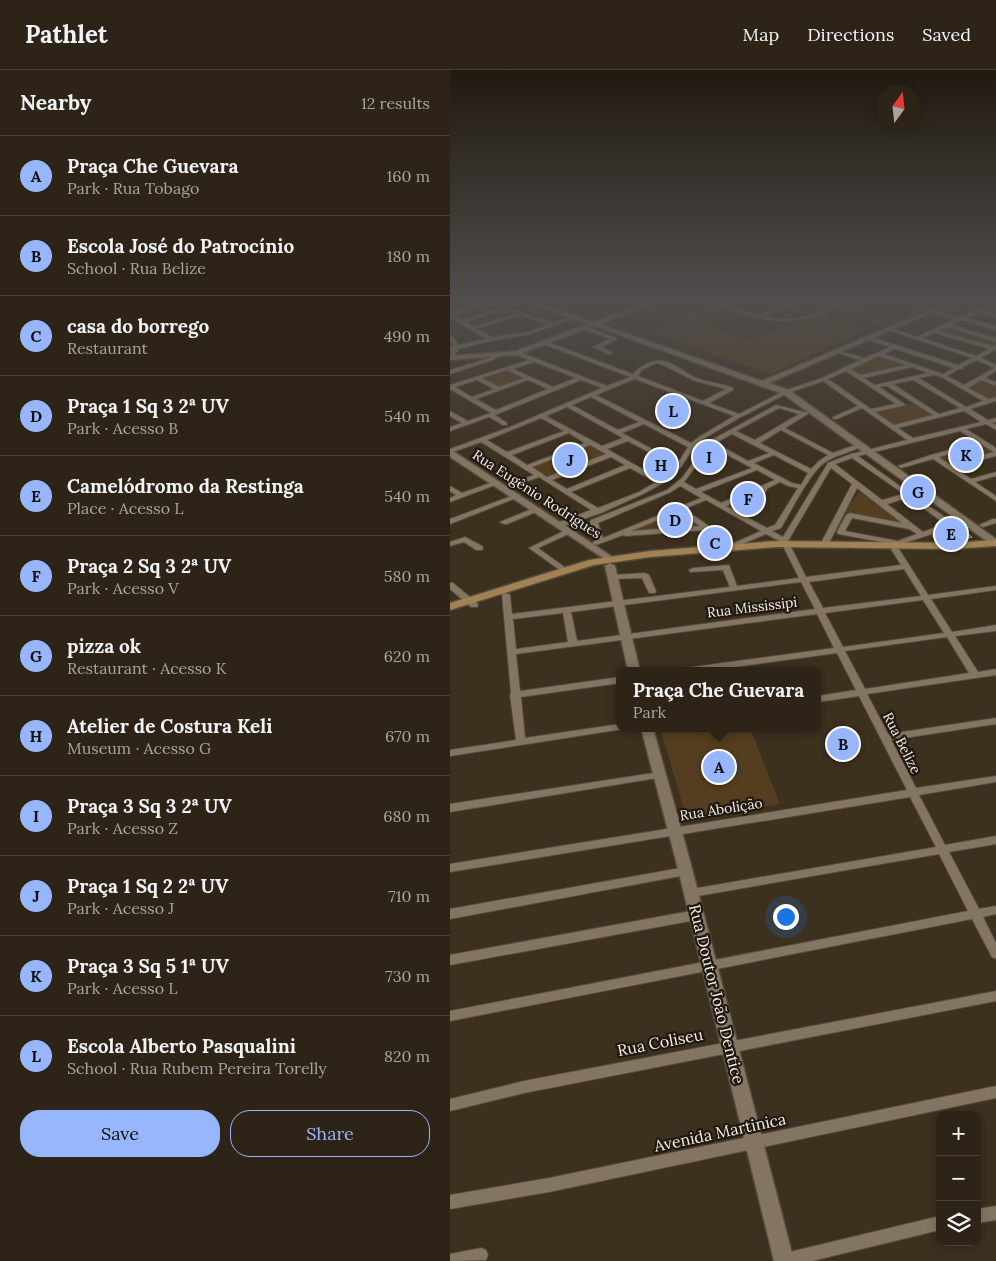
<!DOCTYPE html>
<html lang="en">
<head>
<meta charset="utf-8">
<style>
  :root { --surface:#2d2417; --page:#393024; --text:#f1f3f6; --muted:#a7a4a1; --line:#484136; --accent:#97b6fd }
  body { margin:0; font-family:Lora,serif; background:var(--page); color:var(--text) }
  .controls { position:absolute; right:15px; bottom:15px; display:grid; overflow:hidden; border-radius:10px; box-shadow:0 2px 12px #0003 }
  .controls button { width:45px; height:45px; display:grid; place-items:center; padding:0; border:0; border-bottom:1px solid var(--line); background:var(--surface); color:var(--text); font:25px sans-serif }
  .compass { position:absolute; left:426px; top:15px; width:45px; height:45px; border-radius:50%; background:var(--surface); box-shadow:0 2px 12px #0003; rotate:15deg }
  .you { position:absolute; left:335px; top:846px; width:18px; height:18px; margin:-12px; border:4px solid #fff; border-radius:50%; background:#1a73e8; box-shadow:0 0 0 8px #1a73e833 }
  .badge { display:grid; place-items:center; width:32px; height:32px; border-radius:50%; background:var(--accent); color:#111; font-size:16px; font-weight:700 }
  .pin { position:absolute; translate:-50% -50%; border:2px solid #fff; box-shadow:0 1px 5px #0006 }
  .popup { position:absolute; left:166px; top:597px; width:205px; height:65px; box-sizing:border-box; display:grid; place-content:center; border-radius:10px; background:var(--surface); filter:drop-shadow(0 1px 4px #0005); font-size:16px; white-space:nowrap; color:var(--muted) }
  .popup b { font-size:19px; color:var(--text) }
  .popup::after { content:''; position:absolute; left:50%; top:100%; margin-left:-10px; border:10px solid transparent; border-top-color:var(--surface) }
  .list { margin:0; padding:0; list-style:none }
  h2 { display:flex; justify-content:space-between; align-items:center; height:65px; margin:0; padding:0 20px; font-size:21px }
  h2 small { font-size:16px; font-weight:400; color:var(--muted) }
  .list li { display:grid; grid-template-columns:32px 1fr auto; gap:15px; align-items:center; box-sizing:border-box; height:80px; padding:0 20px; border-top:1px solid var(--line) }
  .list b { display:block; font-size:19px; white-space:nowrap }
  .list p { margin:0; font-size:16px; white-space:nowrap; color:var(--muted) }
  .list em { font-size:16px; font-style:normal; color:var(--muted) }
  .actions { display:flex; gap:10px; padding:15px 20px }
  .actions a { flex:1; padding:11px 0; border:1px solid var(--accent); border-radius:20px; text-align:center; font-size:18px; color:var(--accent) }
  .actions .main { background:var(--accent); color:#111 }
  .icon { flex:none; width:28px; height:28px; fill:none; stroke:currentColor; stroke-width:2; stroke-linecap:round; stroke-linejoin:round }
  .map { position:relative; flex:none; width:546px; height:1191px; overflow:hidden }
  header { display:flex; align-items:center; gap:30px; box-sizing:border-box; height:70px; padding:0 25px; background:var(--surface); border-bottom:1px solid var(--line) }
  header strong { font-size:24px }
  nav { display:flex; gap:28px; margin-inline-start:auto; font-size:18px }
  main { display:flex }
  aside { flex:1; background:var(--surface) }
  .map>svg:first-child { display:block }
  .green { fill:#543e1f }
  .building { fill:#705225; stroke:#a79885 }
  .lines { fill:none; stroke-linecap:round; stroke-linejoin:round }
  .minor-casing { stroke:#554b3c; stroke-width:2 }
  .tertiary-casing { stroke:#554b3c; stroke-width:3 }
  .secondary-casing { stroke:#554b3c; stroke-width:3 }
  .minor { fill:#837562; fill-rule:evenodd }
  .tertiary { fill:#837562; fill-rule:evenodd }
  .secondary { fill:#a08253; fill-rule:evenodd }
  .labels { text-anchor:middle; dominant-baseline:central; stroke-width:4.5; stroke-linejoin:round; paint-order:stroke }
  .street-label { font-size:14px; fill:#f4ece2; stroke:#1f1912 }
  .near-street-label { font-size:16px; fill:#f4ece2; stroke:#1f1912 }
</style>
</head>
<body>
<header>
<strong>Pathlet</strong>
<nav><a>Map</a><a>Directions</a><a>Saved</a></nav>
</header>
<main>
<aside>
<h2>Nearby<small>12 results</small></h2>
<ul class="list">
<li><span class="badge">A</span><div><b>Praça Che Guevara</b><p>Park · Rua Tobago</p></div><em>160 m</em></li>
<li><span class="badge">B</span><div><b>Escola José do Patrocínio</b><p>School · Rua Belize</p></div><em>180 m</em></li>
<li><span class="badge">C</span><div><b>casa do borrego</b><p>Restaurant</p></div><em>490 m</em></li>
<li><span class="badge">D</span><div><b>Praça 1 Sq 3 2ª UV</b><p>Park · Acesso B</p></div><em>540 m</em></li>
<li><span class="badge">E</span><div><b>Camelódromo da Restinga</b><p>Place · Acesso L</p></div><em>540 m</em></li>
<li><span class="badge">F</span><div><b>Praça 2 Sq 3 2ª UV</b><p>Park · Acesso V</p></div><em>580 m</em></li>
<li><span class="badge">G</span><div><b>pizza ok</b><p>Restaurant · Acesso K</p></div><em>620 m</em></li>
<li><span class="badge">H</span><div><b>Atelier de Costura Keli</b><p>Museum · Acesso G</p></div><em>670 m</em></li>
<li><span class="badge">I</span><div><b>Praça 3 Sq 3 2ª UV</b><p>Park · Acesso Z</p></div><em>680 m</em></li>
<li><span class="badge">J</span><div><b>Praça 1 Sq 2 2ª UV</b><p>Park · Acesso J</p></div><em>710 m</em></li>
<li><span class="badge">K</span><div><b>Praça 3 Sq 5 1ª UV</b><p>Park · Acesso L</p></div><em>730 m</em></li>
<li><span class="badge">L</span><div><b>Escola Alberto Pasqualini</b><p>School · Rua Rubem Pereira Torelly</p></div><em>820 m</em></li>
</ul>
<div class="actions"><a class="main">Save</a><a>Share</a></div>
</aside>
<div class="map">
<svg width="546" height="1191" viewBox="0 0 546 1191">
  <rect width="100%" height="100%" fill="#3c301f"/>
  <path class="green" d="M396,235L447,251L435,256L384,240Z
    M254,242L264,258L299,270L373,245L417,260L320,304L201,262Z
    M497,256L546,271V274L542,277L488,260Z
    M429,285L456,295L409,305L400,298Z
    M58,300L76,308L50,317L32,308Z
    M532,310L546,317V327L539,330L518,318Z
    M464,333L483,345L444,355L426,342Z
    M532,374L546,382L499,395L487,387Z
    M140,375L157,384L99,407L82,397Z
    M410,420L453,453L395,442Z
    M310,421L292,446L274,436Z
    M229,442L252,457L180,462Z
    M228,658H300L330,734L237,750L211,661Z"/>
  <path class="building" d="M506,456L522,467L512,470L490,471L482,466L505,459Z"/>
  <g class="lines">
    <defs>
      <path id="minor" d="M0,230H6L0,233Z
        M31,230C39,230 47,236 55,236C63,236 71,230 79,230L59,238L103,253L126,245L129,247L80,264L41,271L8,279L4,289H0L2,280L0,281V277H3L0,270V265L4,268L8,275L36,269L0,247V243L34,232ZM38,234L50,238L12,250L4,245ZM54,239L67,244L23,256L16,252ZM71,245L97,255L77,262L42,267L27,259Z
        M96,230H102L88,235L86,234Z
        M253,230H260C288,238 318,253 348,248C360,246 371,241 382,236L367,230H373L386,234L396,230H402C395,235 386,238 378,241C341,256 319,252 281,240C272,237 260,235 253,230Z
        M286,230H292L283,235L279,234Z
        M305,230C314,230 324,236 333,235C343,234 351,230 361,230L333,238L315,246L313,245V243L326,237Z
        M456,230H463L491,239L486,240Z
        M521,230H528L545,234V236L533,240L546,243V247L529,242L517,248L546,256V260L512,250L502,255L546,268V272L497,257L489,261L543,276L546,275V279L531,288L546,295V301L535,308L546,312V316L531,310L518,318L539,329L546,327V331L520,339L538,350L546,348V352L542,353L546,355V360L536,354L516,359L546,378V386L503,397L521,409L546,402V406L525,412L546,426V431L483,389L451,398L448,396L481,385L528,372L510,361L408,386L461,424L462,426L465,427L504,453V457L448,475L388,464L387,462L396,445L400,443L452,453L407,418L379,473L378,475H372L371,473L402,414L381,398L338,471L356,507L451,495L441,479L445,477L449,479L478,525L546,516V520L481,529L502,562L546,555V561L505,566L528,602L546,599V605L417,624L438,664L546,648V654L441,670L466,718L546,706V712L469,725L495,775L546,766V774L499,782L529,839L546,836V844L533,847L546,873V889L542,887L522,849L0,951V941L518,841L489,784L242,827L238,826L236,823L238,820L242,819L486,777L460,727L0,802V794L457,720L409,626L368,632V626L406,620L387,583L256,601H231L235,598L384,578L367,544L66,584L70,621L170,607V613L71,627L75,668L170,654V658H174L173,659L0,686V680L66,670L60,625L61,623L52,525L53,523H56L60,525L62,544L280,517L273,500L240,502L239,500L243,498L279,495L287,516L349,508L331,472L316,464L283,478L255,460L176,466L173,465L146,475L142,473L146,470L140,452L141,450L217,420L232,408L258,372L326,335L354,342H358V344L335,358L383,383L408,374H412L413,375C402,383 386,384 374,393C360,403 341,441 331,458L322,461L333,467L378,393L401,384L457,370L412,338L387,349H383V347L408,336L373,311L338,323L291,347L253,369L244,377L231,397L213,413L193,424L151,443L110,457L106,455L107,453L141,440L89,407L56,419H52V417L84,405L31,372L0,383V379L60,357L152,318L131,310L45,345L57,353V355H53L39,347L0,361V357L12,353L0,346V341L18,351L41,343L0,319V315L79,290L65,284L64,283L67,281L157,316L180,307L93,274L92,273L95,271L183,304C188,298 192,296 199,293C216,284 233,303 249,309C260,313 272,313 283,318V320L259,333L289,344L334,321L372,308L410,290L385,282V280L415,288L440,277L416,269L415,268L418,266L508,295L522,288L435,259L438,257L467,267L505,249L479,242V240L509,247L536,235ZM485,263L539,279L526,286L472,268ZM445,279L504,298L493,304L434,284ZM429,286L456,295L410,305L401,299ZM527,290L544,298L514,315L497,306L509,299H513V297ZM84,292L126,308L103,317L63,299ZM207,293L215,296L245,311L276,319L253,331L188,306L192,300ZM462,297L478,303L425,315L414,308ZM57,300L74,308L49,317L32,308ZM396,301L446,334L421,339L378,309ZM484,305L491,307L533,331L516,337L469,308ZM185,309L284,346L249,367L241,373L146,325ZM27,310L44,319L22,327L5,317ZM78,310L98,319L46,340L26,329ZM463,310L510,338L489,344L443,314ZM437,316L483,345L444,355L425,342L456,335L429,317ZM141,327L189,352L168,360L122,335ZM117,337L173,368L152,376L96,346ZM329,338L349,344L305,370L286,361ZM514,341L531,352L463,368L448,358ZM91,348L114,361L57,382L37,370ZM194,354L238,377L228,393L172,363ZM331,360L378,385L369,391L361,399L310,373ZM119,363L135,373L77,395L62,385ZM282,364L319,383L298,391L265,373ZM178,371L225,396L210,409L157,379ZM140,375L156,384L97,407L82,397ZM532,375L544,382L499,394L489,387ZM261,376L302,398L246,419L234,412ZM324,385L358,403L351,415L342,413L304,393ZM161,387L175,395L117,419L102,410ZM402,388L454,424L432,430L385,394ZM180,398L206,412L189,422L148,438L121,422ZM307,400L325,410L271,433L251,422ZM330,412L338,416L348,418L325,455L317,458L298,448L318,418ZM230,416L251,428L153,468L148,453L221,422ZM308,422L292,445L276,436ZM460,427L461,429L495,454L473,462L437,434ZM256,430L311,461L284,473L234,439ZM228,442L250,456L181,461ZM402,448L459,459L467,464L448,471L395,461ZM454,499L471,526L373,538L359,512ZM351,512L365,539L127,571L121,542ZM473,530L494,563L393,577L375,543ZM113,543L118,572L66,579L63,549ZM497,567L519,603L415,619L395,581Z
        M133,257H137L166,268V270L151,277L162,282V284H158L143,277L159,269L133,259Z
        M45,284L50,285L43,290L0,304V300L39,288Z
        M46,411L49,413L48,414L0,432V428L6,425L0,421V416L12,423Z
        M67,424L69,425V427L0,454V449Z
        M84,438H90L91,440L57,454H54L50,452Z
        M543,449H546V453L533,457L529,455Z
        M116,460H122L123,462L88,478L117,499L118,501L117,503H114L79,478Z
        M15,467L32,476L33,478L32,480H26L14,472L0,476V472Z
        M195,503L199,505L206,521L205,523H199L192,508L162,509L158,507L162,505Z
        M0,513H3L27,533L28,535L27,537H21L0,519Z
        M210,702L213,703L215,705L213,707L0,742V734Z
        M236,797L240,798L241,801L240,804L236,805L0,849V839Z
        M246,840L250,842L252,845L250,848L246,850L0,895V885Z
        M546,921V931L74,1023L0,1041V1029L74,1011Z
        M546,1016V1028L99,1122L0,1139V1125L99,1108Z
        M546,1136V1150L527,1153V1139Z
        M490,1146V1160L362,1191H324L326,1186L331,1184Z
        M31,1178L36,1180L38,1185L36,1190L0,1191V1184Z"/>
      <path id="tertiary" d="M73,230H82L144,252L202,230H210L150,254L312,311L503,230H511L319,313L339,320L546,469V476L542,475L333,324L144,256L67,285L0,290V286L66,281L137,254Z
        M0,380L3,381L164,488L159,491L156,490L0,387Z
        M160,493L165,496L190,601H178L155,496Z
        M191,658H203L240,791L344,1191H324L226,791Z"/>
      <path id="secondary" d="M546,470V476L502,479L326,477L200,487L144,495L0,540V533L139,490L200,481L326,471L502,473Z"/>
    </defs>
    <use href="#minor" class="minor-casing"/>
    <use href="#tertiary" class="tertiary-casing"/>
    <use href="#secondary" class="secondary-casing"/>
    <use href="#minor" class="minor"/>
    <use href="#tertiary" class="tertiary"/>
    <use href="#secondary" class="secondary"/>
  </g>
  <linearGradient id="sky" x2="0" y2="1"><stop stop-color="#211a11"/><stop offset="0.58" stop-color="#504e4d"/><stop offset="1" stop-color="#504e4d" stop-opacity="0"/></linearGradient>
  <rect width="546" height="397" fill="url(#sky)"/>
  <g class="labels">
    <g class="street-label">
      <text transform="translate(87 424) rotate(33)">Rua Eugênio Rodrigues</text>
      <text transform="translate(302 537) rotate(-7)">Rua Mississipi</text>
      <text transform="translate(452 673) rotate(63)">Rua Belize</text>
      <text transform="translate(271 739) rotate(-9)">Rua Abolição</text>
    </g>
    <g class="near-street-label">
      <text transform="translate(267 924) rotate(76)">Rua Doutor João Dentice</text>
      <text transform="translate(210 972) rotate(-11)">Rua Coliseu</text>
      <text transform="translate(270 1062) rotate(-12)">Avenida Martinica</text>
    </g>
  </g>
</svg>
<div class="controls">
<button>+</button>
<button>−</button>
<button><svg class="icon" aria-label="layers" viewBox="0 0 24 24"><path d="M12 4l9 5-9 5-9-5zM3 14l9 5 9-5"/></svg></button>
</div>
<svg class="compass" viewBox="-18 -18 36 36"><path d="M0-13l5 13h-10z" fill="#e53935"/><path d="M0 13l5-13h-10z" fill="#a7a4a1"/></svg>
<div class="you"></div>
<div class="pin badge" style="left:269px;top:697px">A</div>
<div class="popup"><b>Praça Che Guevara</b>Park</div>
<div class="pin badge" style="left:393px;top:674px">B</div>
<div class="pin badge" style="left:265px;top:473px">C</div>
<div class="pin badge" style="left:225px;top:450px">D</div>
<div class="pin badge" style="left:501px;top:464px">E</div>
<div class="pin badge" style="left:298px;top:429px">F</div>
<div class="pin badge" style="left:468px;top:422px">G</div>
<div class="pin badge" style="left:211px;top:395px">H</div>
<div class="pin badge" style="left:259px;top:387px">I</div>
<div class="pin badge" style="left:120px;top:390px">J</div>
<div class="pin badge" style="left:516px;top:385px">K</div>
<div class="pin badge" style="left:223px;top:341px">L</div>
</div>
</main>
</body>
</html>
